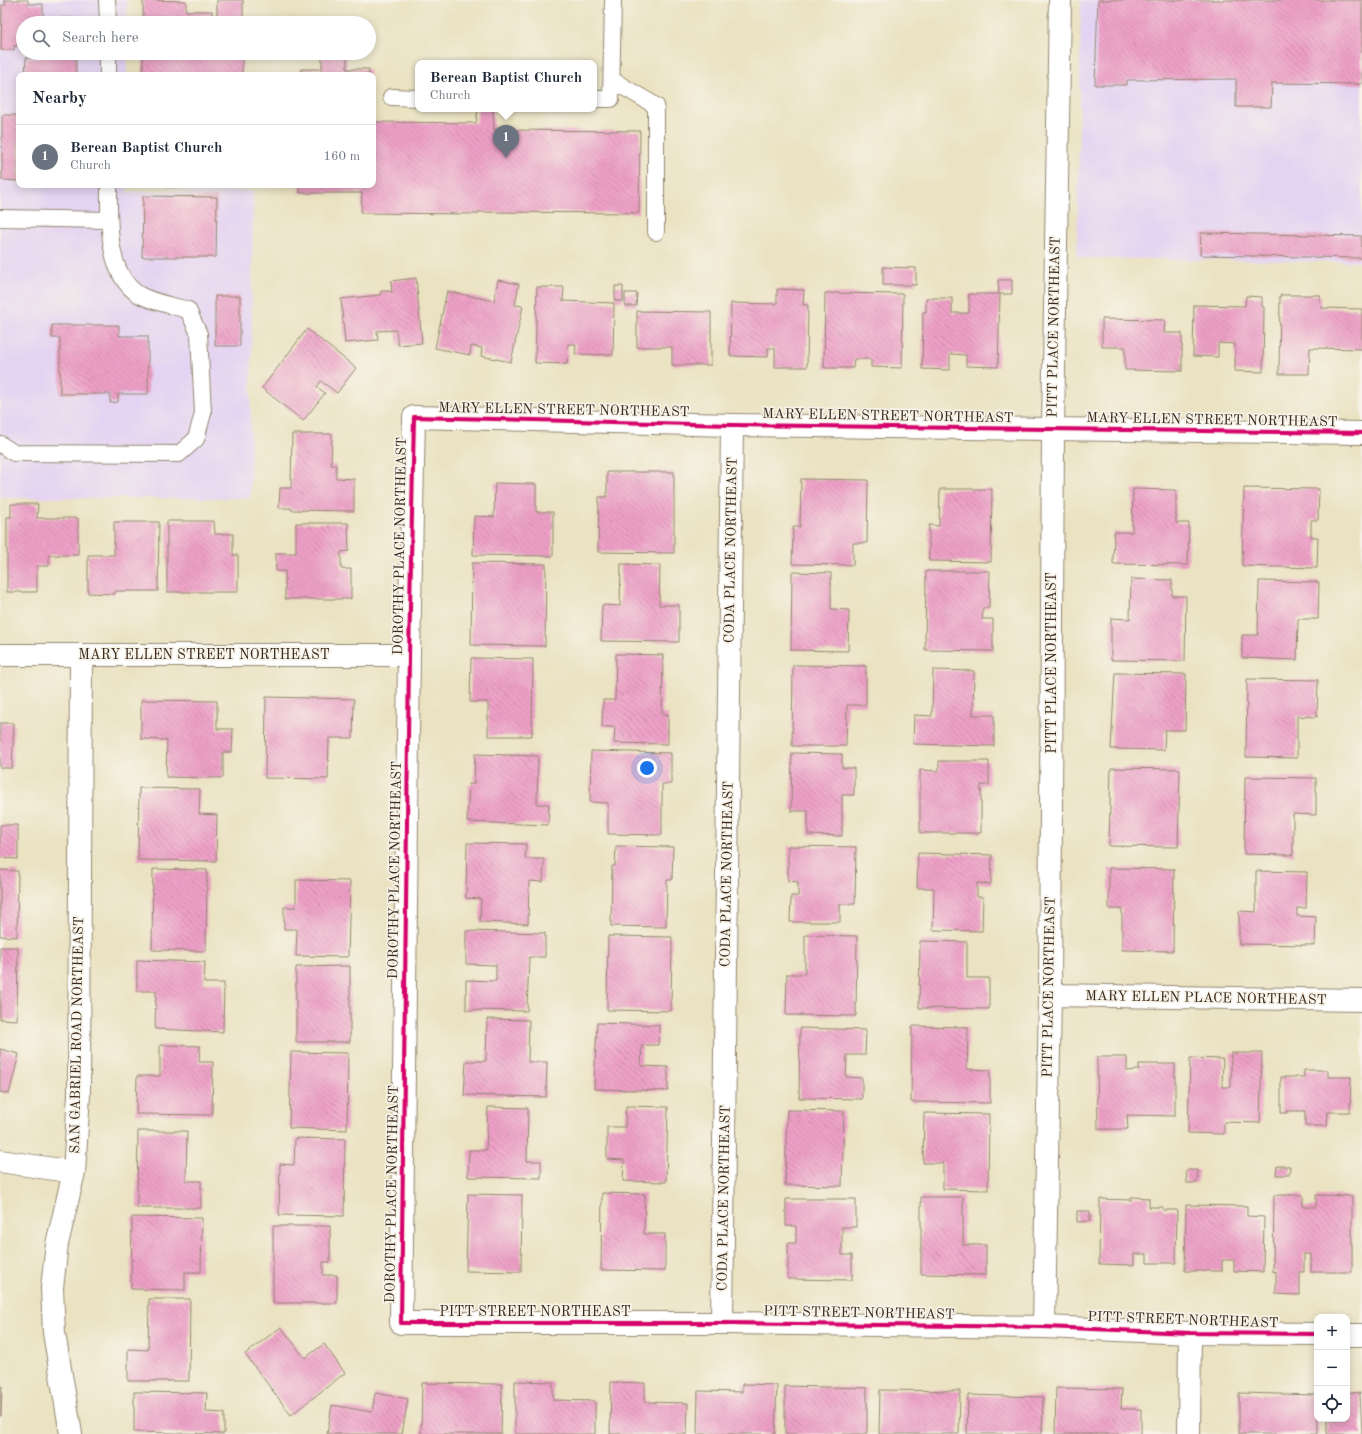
<!DOCTYPE html>
<html lang="en">
<head>
<meta charset="utf-8">
<style>
  :root { --surface:#fff; --page:#f6f6f7; --text:#1f2937; --muted:#747a83; --line:#e0e1e3; --accent:#1f6fb2 }
  body { margin:0; font-family:"Old Standard TT",serif; background:var(--page); color:var(--text) }
  .controls { position:absolute; right:12px; bottom:12px; display:grid; overflow:hidden; border-radius:8px; box-shadow:0 2px 10px #0003 }
  .controls button { width:36px; height:36px; display:grid; place-items:center; padding:0; border:0; border-bottom:1px solid var(--line); background:var(--surface); color:var(--text); font:20px sans-serif }
  .you { position:absolute; left:647px; top:768px; width:14px; height:14px; margin:-10px; border:3px solid #fff; border-radius:50%; background:#1a73e8; box-shadow:0 0 0 6px #1a73e833 }
  .badge { display:grid; place-items:center; width:26px; height:26px; border-radius:50%; background:var(--accent); color:#fff; font-size:13px; font-weight:700 }
  .pin { position:absolute; translate:-50% -33px; filter:drop-shadow(0 1px 2px #0008) }
  .pin::after { content:''; position:absolute; top:21px; width:14px; height:12px; background:inherit; clip-path:polygon(0 0,100% 0,50% 100%) }
  .popup { position:absolute; left:415px; top:60px; width:182px; height:52px; box-sizing:border-box; display:grid; place-content:center; border-radius:8px; background:var(--surface); filter:drop-shadow(0 1px 3px #0005); font-size:13px; white-space:nowrap; color:var(--muted) }
  .popup b { font-size:15px; color:var(--text) }
  .popup::after { content:''; position:absolute; left:50%; top:100%; margin-left:-8px; border:8px solid transparent; border-top-color:var(--surface) }
  .list { margin:0; padding:0; list-style:none }
  h2 { display:flex; justify-content:space-between; align-items:center; height:52px; margin:0; padding:0 16px; font-size:17px }
  h2 small { font-size:13px; font-weight:400; color:var(--muted) }
  .list li { display:grid; grid-template-columns:26px 1fr auto; gap:12px; align-items:center; box-sizing:border-box; height:64px; padding:0 16px; border-top:1px solid var(--line) }
  .list b { display:block; font-size:15px; white-space:nowrap }
  .list p { margin:0; font-size:13px; white-space:nowrap; color:var(--muted) }
  .list em { font-size:13px; font-style:normal; color:var(--muted) }
  .icon { flex:none; width:22px; height:22px; fill:none; stroke:currentColor; stroke-width:2; stroke-linecap:round; stroke-linejoin:round }
  .map { position:relative; flex:none; width:1362px; height:1434px; overflow:hidden }
  .search { position:absolute; background:var(--surface); box-shadow:0 2px 10px #0003; left:16px; top:16px; width:360px; height:44px; display:flex; align-items:center; gap:10px; box-sizing:border-box; padding:0 14px; border-radius:22px; color:var(--muted); font-size:15px }
  .panel { position:absolute; background:var(--surface); box-shadow:0 2px 10px #0003; left:16px; top:72px; width:360px; height:116px; border-radius:8px }
  .map>svg:first-child { display:block }
  .built { fill:#e4d3f2 }
  .building { fill:url(#building-back-hatch) }
  .lines { fill:none; stroke-linecap:round; stroke-linejoin:round }
  .service-casing { stroke:#928670; stroke-width:18 }
  .minor-casing { stroke:#928670; stroke-width:24 }
  .service { stroke:#fff; stroke-width:16 }
  .minor { stroke:#fff; stroke-width:22 }
  .cycleway-casing { stroke:#f7f3e8; stroke-width:6 }
  .cycleway { stroke:#d6006c; stroke-width:4 }
  .labels { text-anchor:middle; dominant-baseline:central; stroke-width:3.5; stroke-linejoin:round; paint-order:stroke }
  .street-label { font-size:14px; fill:#3b2a1e; stroke:#f7f3e8 }
</style>
</head>
<body>
<div class="map">
<svg width="1362" height="1434" viewBox="0 0 1362 1434">
  <defs>
    <pattern id="building-back-hatch" width="6" height="6" patternUnits="userSpaceOnUse"><rect width="6" height="6" fill="#eea0c7"/><path d="M-1 5l2 2M0 0l6 6M5-1l2 2" fill="none" stroke="#c283a1"/></pattern>
  </defs>
  <rect width="100%" height="100%" fill="#f7f3e8"/>
  <filter id="ink" filterUnits="userSpaceOnUse"><feTurbulence type="fractalNoise" baseFrequency=".025" numOctaves="2"/><feDisplacementMap in="SourceGraphic" scale="8" xChannelSelector="R" yChannelSelector="G"/><feConvolveMatrix kernelMatrix="1 2 1 2 8 2 1 2 1" color-interpolation-filters="sRGB"/></filter>
  <filter id="wash" filterUnits="userSpaceOnUse"><feTurbulence type="fractalNoise" baseFrequency=".012" numOctaves="4" result="noise"/><feDisplacementMap in="SourceGraphic" scale="16" xChannelSelector="R" yChannelSelector="G"/><feGaussianBlur stdDeviation="0.9" result="paint"/><feColorMatrix in="noise" values="0 0 0 0 0 0 0 0 0 0 0 0 0 0 0 0 0 1.4 0 .05"/><feComposite in="paint" operator="in"/></filter>
  <g filter="url(#wash)">
    <rect width="100%" height="100%" fill="#eae2c1"/>
    <path class="built" d="M0,0H127V23H23V53H127V75H19V185H128V192L253,191L250,498H0Z
      M1081,0H1362V262L1077,258Z"/>
    <g id="blocks">
      <path class="building" d="M4,0H28V4H43V23H23V46H14V50H1L2,5H6Z
        M143,0L186,1V11H212V16H217V0H243V23H143Z
        M1098,0H1362V84L1272,83L1271,107H1236V79L1127,80V85H1095Z
        M61,18H74V23H61Z
        M143,53H242V75H143Z
        M40,54L55,55V57H59V54L76,55V75H25L26,58H40Z
        M322,56H347V69H369V75H301V69H322Z
        M478,109H493L494,130L640,131L639,213L478,212V214L361,213L362,193H300V185H373V122L476,123Z
        M2,115H17V118H19V181L2,180Z
        M167,185H195V187H167Z
        M143,196L217,197L216,257H142Z
        M1201,233L1362,236V258L1200,255Z
        M883,267L916,268V285H883Z
        M416,278L422,343L398,345L396,330L377,331L378,340L345,343L341,299L380,295L381,291H390L392,293L391,281Z
        M498,280L519,284L515,305L523,306L511,362L481,356L482,348L471,346L470,355L435,348L447,291L494,301Z
        M998,280H1012V294H1000L998,367L966,366V355L950,354V370L922,369L923,312H926V298H952V313H969V294H999Z
        M615,286H623V301H615Z
        M537,287H564L563,301L614,303L613,355L575,354L576,344H568L567,364L535,363Z
        M777,289L804,290L803,305H808L807,367H775V348H768V357L730,356L731,303L777,304Z
        M625,293H637L636,306H625Z
        M825,293L903,294L902,368L871,367V359H854L853,368H824Z
        M1280,295H1320L1321,308L1362,309V349L1310,348L1309,374H1279Z
        M215,296H240V346H215Z
        M1246,296L1262,297V307H1264L1263,372L1235,371V344L1218,343V357L1193,356L1194,305L1245,306Z
        M637,311L711,312V365H672V347H637Z
        M1102,319L1165,320L1164,333H1182V371L1125,370V347H1102Z
        M52,325H119V336H148V394H118V402L110,403V394H60V338H52Z
        M307,329L356,368L337,393L321,381L317,387L325,393L303,421L262,388Z
        M292,434H332L331,465H336V478L354,479V511L291,510V508H279L280,488H291Z
        M607,472H674V553L598,552L599,497H607Z
        M801,479L868,480L867,543H853V565L792,564L793,527H800Z
        M495,483L536,484V512H553V556L473,555L474,516L494,517Z
        M1244,488L1319,489L1318,520H1311V537H1318L1317,568L1242,566Z
        M940,489H992L991,562L929,561V525L939,526Z
        M1133,489L1176,490V523H1189L1188,565L1113,564L1114,532H1132Z
        M11,504H38L37,518H78V555H49V566H37V592H7V517H11Z
        M167,521H214L215,534H233V555H238V592H167Z
        M114,522H159L158,591H115V594L88,593V555H114Z
        M296,523H348L349,551L341,552V569H351V599H285V571H276V553H296Z
        M472,563L546,564L545,646L471,645Z
        M621,564L660,565L659,605H679V642L601,641L602,605L620,606Z
        M926,571H990L989,608H983L982,619H993V651L925,650Z
        M792,572L831,573V609L849,610L848,651L791,650Z
        M1131,579L1172,580V596H1186L1185,661L1111,660V618L1130,619Z
        M1259,581L1319,582L1318,619H1298L1297,660L1242,658V635H1258Z
        M616,654L663,655L662,714H668V744L614,743L615,727H602L603,700H615Z
        M471,658L533,659L532,736H488V702H470Z
        M793,665L866,666V705H847L846,746H792Z
        M933,670L974,671L973,715H994V746L913,744L914,715L932,716Z
        M1115,673L1186,674L1185,730H1165L1164,750L1111,749Z
        M1247,679L1318,680L1317,717L1297,716V758L1246,757Z
        M266,697L354,699L353,738H329L328,779L265,778Z
        M141,700L217,701V729H233L232,752H223V778L166,777L167,740L141,739Z
        M0,723H14L12,768H0Z
        M591,751L671,753V784H662V835L608,834V803L590,802Z
        M792,753L842,754V768H854V795H842V836L808,835V811H791Z
        M475,754L538,756L537,804H549L548,825L467,822L469,784H474Z
        M939,761H989V785H981V833H920V770L939,771Z
        M1111,768L1180,769L1178,847L1109,846Z
        M1245,777L1316,778V815L1293,814V855L1244,854Z
        M139,788L200,789L199,814L217,815L216,861L138,860Z
        M0,825H18V859L0,858Z
        M467,843L526,844L525,859H544L543,882L529,881L528,924L480,922L481,899L466,898Z
        M616,846L673,847L672,880H667L666,927L611,926L612,866H615Z
        M788,846L856,847L855,904H840V922H790L791,896H798V882L788,881Z
        M918,853L992,855L991,884L977,883V897H983L982,931L933,930L934,888H917Z
        M1109,868L1174,869L1173,951L1122,950V909H1109Z
        M153,869L207,870L206,951L152,950Z
        M0,870L18,871L17,937L0,936Z
        M1256,871L1307,872L1306,908H1297V916L1316,917L1315,945L1239,944V911L1256,912Z
        M296,880L350,881L348,957L296,956L297,929H284V907H296Z
        M466,931L545,933V957H529L527,1011L466,1010V980L496,981V965L466,964Z
        M805,935L857,936L856,1016L786,1015L787,974H805Z
        M608,936L672,937L671,1011L607,1010Z
        M920,941L967,942V978H989V1009L919,1008Z
        M0,947H18L17,1020L0,1019Z
        M137,960L205,962L204,983H224L223,1032L155,1029L156,991H137Z
        M350,966V1042H296V967Z
        M487,1019L529,1020L528,1062H547L546,1097L464,1095L466,1061H486Z
        M597,1023L659,1025L658,1045H642L641,1066L668,1067V1091L594,1089Z
        M912,1026L968,1027L967,1069L990,1070V1103L911,1102Z
        M800,1028L866,1030L865,1055H847L846,1077L862,1078V1099L799,1098Z
        M160,1045L200,1046L199,1062H213L212,1115L136,1114L137,1076H160Z
        M0,1049L19,1054L9,1094L0,1092Z
        M291,1052L348,1053L347,1130L289,1128Z
        M1231,1053H1262L1260,1123L1224,1122V1134L1188,1133L1190,1058L1223,1059L1222,1087H1231Z
        M1097,1057H1127V1071L1139,1070V1064H1175V1116L1127,1115L1128,1129H1098Z
        M1304,1070H1328V1077H1351L1350,1112H1328L1327,1126H1305V1111H1287V1113H1281V1077H1304Z
        M626,1106L668,1107L666,1182L623,1181L624,1160L607,1159V1127H625Z
        M488,1107L528,1108L527,1161H541V1178L468,1177L469,1150H486Z
        M787,1110L844,1111L842,1186L785,1185Z
        M924,1113L989,1114L988,1190L943,1189V1163H923Z
        M138,1131H187L186,1181H201V1208H137Z
        M295,1138L345,1139L344,1216L279,1215L280,1164L294,1165Z
        M1277,1166H1290L1289,1175H1276Z
        M1186,1170H1198L1197,1183H1187Z
        M602,1193L645,1194L644,1234H665V1271L601,1270Z
        M468,1194L522,1195L521,1272L466,1271Z
        M1274,1195H1303V1207H1316V1195L1352,1196V1272H1311V1254H1304V1272H1300V1295L1276,1294V1271L1273,1272Z
        M921,1197H963V1245H986V1275L921,1274Z
        M1131,1197L1149,1198V1207H1163V1210H1177L1176,1263H1147V1254H1134V1265L1099,1264L1100,1199L1131,1200Z
        M786,1199H856V1227H842V1255H852V1280L788,1279V1243H796V1226H786Z
        M1186,1205L1247,1206V1216L1264,1217L1263,1272L1234,1271V1260H1222V1271H1185Z
        M1077,1211H1090V1221L1077,1222Z
        M132,1217L202,1218L201,1272H185V1290L131,1289Z
        M273,1226H330V1262H323V1275H337V1303H273Z
        M149,1299H190L189,1381H128V1349L148,1350Z
        M281,1327L305,1358L324,1344L345,1373L291,1415L245,1354Z
        M515,1381L553,1382V1400L595,1401V1434H515Z
        M611,1382L645,1383V1402L688,1403L687,1434H610Z
        M422,1383L502,1384L501,1434H421Z
        M742,1384L777,1385L775,1434H697L698,1391L742,1392Z
        M0,1386H2L1,1416H0Z
        M785,1386L867,1388V1434H785Z
        M1056,1388L1122,1389L1121,1409H1141V1434H1055Z
        M880,1390L960,1391L959,1434H879Z
        M134,1392L207,1393L206,1412L224,1413V1434L134,1432Z
        M1347,1392L1360,1393L1362,1434H1327V1419H1347Z
        M375,1393L408,1399L402,1434H327L332,1405L372,1412Z
        M1239,1393L1317,1395L1318,1434H1239Z
        M968,1395L1043,1397L1042,1434H967Z"/>
    </g>
  </g>
  <g filter="url(#ink)">
    <use href="#blocks" fill-opacity="0" stroke="#928670" stroke-width="1"/>
    <g class="lines">
      <defs>
        <path id="service" d="M107,0L108,23
          M108,53V75
          M612,80L656,106V232
          M391,97L418,98
          M594,99H611L613,0
          M0,218L109,220
          M0,444L14,453L179,454L196,439L203,413L199,334L188,310C174,306 151,302 138,294C106,273 109,219 109,185"/>
        <path id="minor" d="M0,655H409
          M1050,995L1362,1000
          M0,1161L74,1172
          M722,1323L732,425
          M1044,1327L1050,995L1053,429L1060,0
          M1317,1334L1190,1333L1044,1327L722,1323H401L409,655L414,417L732,425L1362,433
          M1347,1335H1362
          M71,1434L54,1333L52,1288L57,1244L74,1172L79,1095L81,656
          M1189,1434L1190,1333"/>
      </defs>
      <use href="#service" class="service-casing"/>
      <use href="#minor" class="minor-casing"/>
      <use href="#service" class="service"/>
      <use href="#minor" class="minor"/>
      <defs>
        <path id="cycleway" d="M1317,1334L1190,1333L1044,1327L722,1323H401L409,655L414,417L732,425L1362,433"/>
      </defs>
      <use href="#cycleway" class="cycleway-casing"/>
      <use href="#cycleway" class="cycleway"/>
    </g>
  </g>
  <g class="labels">
    <g class="street-label">
      <text transform="translate(1054 327) rotate(-89)">PITT PLACE NORTHEAST</text>
      <text transform="translate(564 410) rotate(1)">MARY ELLEN STREET NORTHEAST</text>
      <text transform="translate(888 416) rotate(1)">MARY ELLEN STREET NORTHEAST</text>
      <text transform="translate(1212 420) rotate(1)">MARY ELLEN STREET NORTHEAST</text>
      <text transform="translate(400 546) rotate(-89)">DOROTHY PLACE NORTHEAST</text>
      <text transform="translate(731 550) rotate(-89)">CODA PLACE NORTHEAST</text>
      <text x="204" y="655">MARY ELLEN STREET NORTHEAST</text>
      <text transform="translate(1052 663) rotate(-90)">PITT PLACE NORTHEAST</text>
      <text transform="translate(395 870) rotate(-89)">DOROTHY PLACE NORTHEAST</text>
      <text transform="translate(727 874) rotate(-89)">CODA PLACE NORTHEAST</text>
      <text transform="translate(1049 987) rotate(-89)">PITT PLACE NORTHEAST</text>
      <text transform="translate(1206 998) rotate(1)">MARY ELLEN PLACE NORTHEAST</text>
      <text transform="translate(77 1035) rotate(-89)">SAN GABRIEL ROAD NORTHEAST</text>
      <text transform="translate(392 1194) rotate(-89)">DOROTHY PLACE NORTHEAST</text>
      <text transform="translate(724 1198) rotate(-89)">CODA PLACE NORTHEAST</text>
      <text x="535" y="1312">PITT STREET NORTHEAST</text>
      <text transform="translate(859 1313) rotate(1)">PITT STREET NORTHEAST</text>
      <text transform="translate(1183 1320) rotate(2)">PITT STREET NORTHEAST</text>
    </g>
  </g>
</svg>
<div class="controls">
<button>+</button>
<button>−</button>
<button><svg class="icon" aria-label="locate" viewBox="0 0 24 24"><circle cx="12" cy="12" r="6"/><path d="M12 2v4M12 18v4M2 12h4M18 12h4"/></svg></button>
</div>
<div class="you"></div>
<div class="pin badge" style="left:506px;top:158px;background:#6b7280">1</div>
<div class="popup"><b>Berean Baptist Church</b>Church</div>
<div class="search"><svg class="icon" aria-label="search" viewBox="0 0 24 24"><circle cx="10" cy="10" r="6"/><path d="M15 15l6 6"/></svg>Search here</div>
<section class="panel">
<h2>Nearby<small></small></h2>
<ul class="list">
<li><span class="badge" style="background:#6b7280">1</span><div><b>Berean Baptist Church</b><p>Church</p></div><em>160 m</em></li>
</ul>
</section>
</div>
</body>
</html>
